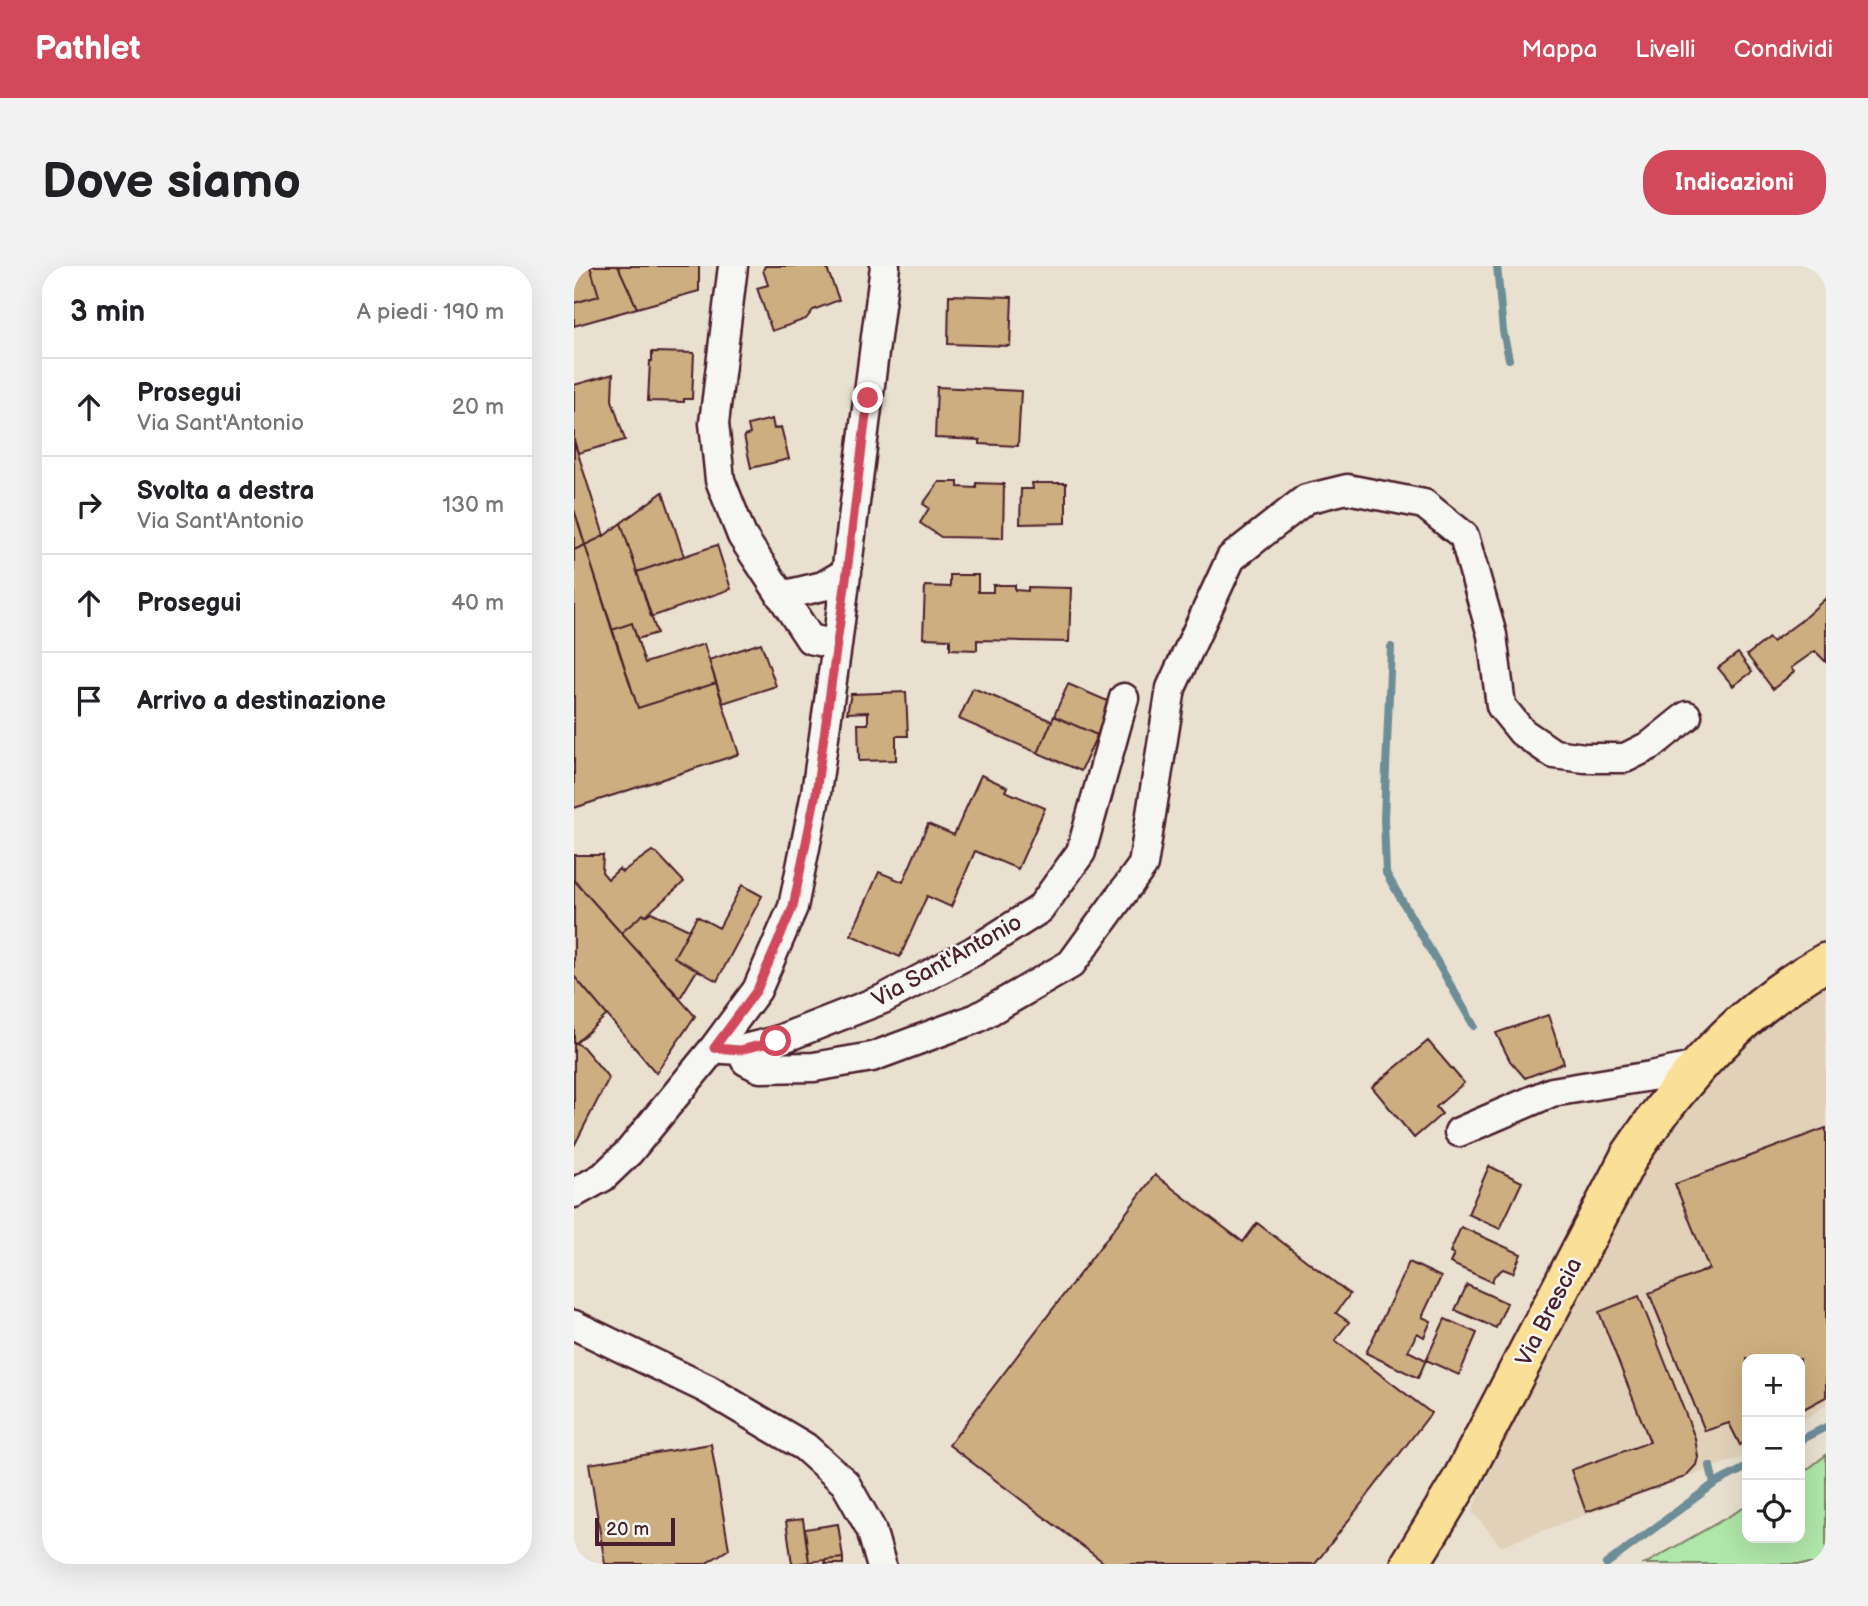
<!DOCTYPE html>
<html lang="it">
<head>
<meta charset="utf-8">
<style>
  :root { --surface:#fff; --page:#f2f2f2; --text:#202124; --muted:#757577; --line:#e0e0e0; --accent:#d1495b }
  body { margin:0; font-family:"Balsamiq Sans",sans-serif; background:var(--page); color:var(--text) }
  .controls { position:absolute; right:21px; bottom:21px; display:grid; overflow:hidden; border-radius:14px; box-shadow:0 7px 28px #0002 }
  .controls button { width:63px; height:63px; display:grid; place-items:center; padding:0; border:0; border-bottom:2px solid var(--line); background:var(--surface); color:var(--text); font:35px sans-serif }
  .scale { position:absolute; left:21px; bottom:18px; width:80px; box-sizing:border-box; padding-left:7px; border:4px solid #4a1f2b; border-top:0; font-size:19px; line-height:24px; white-space:nowrap; color:#4a1f2b; -webkit-text-stroke:5px #f6f6f2; paint-order:stroke }
  .stop { position:absolute; width:21px; height:21px; margin:-16px; border:5px solid #d1495b; border-radius:50%; background:#fff }
  .stop.end { background:#d1495b; border-color:#fff; box-shadow:0 2px 7px #0008 }
  .list { margin:0; padding:0; list-style:none }
  h2 { display:flex; justify-content:space-between; align-items:center; height:91px; margin:0; padding:0 28px; font-size:30px }
  h2 small { font-size:23px; font-weight:400; color:var(--muted) }
  .list li { display:grid; grid-template-columns:46px 1fr auto; gap:21px; align-items:center; box-sizing:border-box; height:98px; padding:0 28px; border-top:2px solid var(--line) }
  .list b { display:block; font-size:26px; white-space:nowrap }
  .list p { margin:0; font-size:23px; white-space:nowrap; color:var(--muted) }
  .list em { font-size:23px; font-style:normal; color:var(--muted) }
  .icon { flex:none; width:38px; height:38px; fill:none; stroke:currentColor; stroke-width:2; stroke-linecap:round; stroke-linejoin:round }
  .map { position:relative; flex:none; width:1252px; height:1298px; overflow:hidden; border-radius:28px }
  header { display:flex; align-items:center; gap:42px; box-sizing:border-box; height:98px; padding:0 35px; background:var(--accent); color:#fff }
  header strong { font-size:33px }
  nav { display:flex; gap:38px; margin-inline-start:auto; font-size:24px }
  .intro { display:flex; align-items:center; justify-content:space-between; box-sizing:border-box; height:168px; padding:0 42px }
  h1 { margin:0; font-size:49px }
  .button { padding:18px 32px; border-radius:28px; background:var(--accent); color:#fff; font-size:24px; font-weight:700 }
  main { display:flex; gap:42px; padding:0 42px }
  aside { flex:1; background:var(--surface); border-radius:28px; box-shadow:0 7px 28px #0002 }
  .map>svg:first-child { display:block }
  .built { fill:#e0d1b8 }
  .green { fill:#afe6a9; stroke:#7c826a; stroke-width:2 }
  .lines { fill:none; stroke-linecap:round; stroke-linejoin:round }
  .stream { stroke:#6d8d97; stroke-width:8 }
  .building { fill:#ccae80; stroke:#4a1f2b; stroke-width:2 }
  .minor-casing { stroke:#4a1f2b; stroke-width:33 }
  .major-casing { stroke:#4a1f2b; stroke-width:42 }
  .minor { stroke:#f6f6f2; stroke-width:28 }
  .major { stroke:#fadf96; stroke-width:37 }
  .route { stroke:#d1495b; stroke-width:9 }
  .labels { text-anchor:middle; dominant-baseline:central; stroke-width:5; stroke-linejoin:round; paint-order:stroke }
  .street-label { font-size:23px; fill:#4a1f2b; stroke:#f6f6f2 }
</style>
</head>
<body>
<header>
<strong>Pathlet</strong>
<nav><a>Mappa</a><a>Livelli</a><a>Condividi</a></nav>
</header>
<div class="intro"><h1>Dove siamo</h1><a class="button">Indicazioni</a></div>
<main>
<aside>
<h2>3 min<small>A piedi · 190 m</small></h2>
<ul class="list">
<li><svg class="icon" aria-label="ahead" viewBox="0 0 24 24"><path d="M12 20V5M6 11l6-6 6 6"/></svg><div><b>Prosegui</b><p>Via Sant'Antonio</p></div><em>20 m</em></li>
<li><svg class="icon" aria-label="right" viewBox="0 0 24 24"><path d="M7 20v-9h11M14 6l5 5-5 5"/></svg><div><b>Svolta a destra</b><p>Via Sant'Antonio</p></div><em>130 m</em></li>
<li><svg class="icon" aria-label="ahead" viewBox="0 0 24 24"><path d="M12 20V5M6 11l6-6 6 6"/></svg><div><b>Prosegui</b></div><em>40 m</em></li>
<li><svg class="icon" aria-label="arrive" viewBox="0 0 24 24"><path d="M6 21V4h12l-3 4 3 4H6"/></svg><div><b>Arrivo a destinazione</b></div></li>
</ul>
</aside>
<div class="map">
<svg width="1252" height="1298" viewBox="0 0 1252 1298">
  <rect width="100%" height="100%" fill="#e9e0d0"/>
  <filter id="ink" filterUnits="userSpaceOnUse"><feTurbulence type="fractalNoise" baseFrequency=".0143" numOctaves="2"/><feDisplacementMap in="SourceGraphic" scale="14" xChannelSelector="R" yChannelSelector="G"/><feConvolveMatrix kernelMatrix="1 2 1 2 8 2 1 2 1" color-interpolation-filters="sRGB"/></filter>
  <g filter="url(#ink)">
    <path class="built" d="M1252,714V1139L1226,1156V1093H1173V1189L927,1280L898,1245L985,1056L1090,864L1163,781Z"/>
    <path class="green" d="M1252,1189V1298H1071L1173,1240V1272H1226V1209Z"/>
    <g class="lines">
      <path class="stream" d="M923,0L929,65L935,93
        M817,381L810,552L812,607L900,760
        M1226,1174L1252,1161
        M1136,1200L1140,1218
        M1032,1298L1140,1218L1173,1201"/>
    </g>
    <path class="building" d="M0,0H16L25,30L0,37Z
      M16,0H44L63,42L0,60V37L25,30Z
      M44,0H125V25L63,42Z
      M191,0H252L265,34L239,44L232,53L198,65L183,22L194,19L189,4Z
      M375,29L438,31L436,80L374,78Z
      M78,86L120,87L118,133H110V136L74,135L76,95H78Z
      M39,108L38,134L51,174L4,187L0,174V119Z
      M363,121L447,125L444,180L406,178V174L361,172Z
      M198,153L200,163L207,161L215,193L177,202L170,170L176,168L174,159Z
      M0,175L30,270L11,279L0,243Z
      M365,216H384V221L402,222V217L430,218L429,272L367,271L346,257L355,242L349,238Z
      M458,217H492V257L446,258L447,223H459Z
      M89,226L110,290L63,306L47,257Z
      M0,243L11,279L0,284Z
      M47,257L83,367L63,373L58,357L38,364L11,279L30,270Z
      M11,279L64,442L142,417L165,488L0,542V284Z
      M143,279L157,323L77,351L63,306Z
      M376,309H404V326H419V319H441V324L454,325V321L497,322L495,376L403,374V384L376,383V373L349,372L351,320L376,321Z
      M1252,332V396L1241,385L1217,402L1220,406L1199,423L1173,389L1195,372L1198,376L1228,354Z
      M58,357L71,397L130,378L142,417L64,442L38,364Z
      M187,377L202,420L149,437L135,394Z
      M1164,387L1178,406L1159,420L1144,402Z
      M494,418L536,436L523,469L480,450Z
      M399,422L478,455L464,487L385,453Z
      M332,426L334,470H322V494L285,495L284,458H294V446L273,447L277,428Z
      M480,450L523,469L507,505L464,487Z
      M407,509L433,521L431,525L471,542L444,603L401,585L377,641L353,630L326,691L277,669L305,606L329,616L354,558L380,569Z
      M78,585L83,587L110,616L71,650L69,648L47,667L0,614V589H29L28,606L34,613L45,603L48,606Z
      M0,614L121,750L82,807L0,710Z
      M168,619L188,630L143,715L100,691L123,650L145,662Z
      M77,646L115,664L100,691L123,704L106,732L47,667L69,648L71,650Z
      M0,710L33,749L2,777L0,776Z
      M974,749L990,797L951,812L936,795L922,767Z
      M854,775L890,817L862,841L868,848L840,872L798,821Z
      M0,776L9,781L35,812L0,880Z
      M1252,862V1131L1226,1145V1093H1173V1175L1166,1179L1155,1157L1131,1165L1075,1027L1135,1003L1101,918Z
      M915,900L948,916L926,963L894,948Z
      M581,909L669,976L683,957L776,1028L762,1047L775,1056L761,1074L857,1147L741,1298H532L375,1179Z
      M887,961L947,988L939,1007L929,1003L920,1010L918,1016L876,997L880,988L876,986Z
      M835,996L867,1011L848,1051L857,1055L850,1071L843,1067L834,1085L852,1094L844,1112L792,1087Z
      M893,1019L933,1037L922,1062L881,1044Z
      M1065,1030L1121,1172L1124,1191L1122,1199L1111,1211L1012,1246L997,1204L1076,1176L1025,1046Z
      M871,1053L903,1067L885,1109L852,1094Z
      M137,1178L155,1283L131,1298H31L15,1198Z
      M229,1253L235,1296L218,1298L212,1255Z
      M264,1258L269,1292L235,1296L231,1263Z
      M269,1292V1298H251V1294Z"/>
    <g class="lines">
      <defs>
        <path id="minor" d="M159,0L140,157L146,214L168,270L236,373L263,379
          M207,330L249,320L273,306
          M149,783L166,784L202,775L309,733L400,685L466,643L507,586L550,432
          M166,784L172,795L186,802L240,801L298,791L403,752L497,698L569,599L597,422L657,292L732,233L773,223L850,238L890,270L918,369L927,440L948,466L980,488L1011,492H1051L1077,479L1113,450
          M885,866L978,826L1077,810L1123,800
          M0,927L29,911L55,886L140,782L183,724L219,641L242,527L263,379L311,0
          M0,1059L133,1123L231,1181L271,1217L297,1263L307,1298"/>
        <path id="major" d="M836,1298L886,1216L1056,889C1108,812 1169,742 1252,696"/>
      </defs>
      <use href="#minor" class="minor-casing"/>
      <use href="#major" class="major-casing"/>
      <use href="#minor" class="minor"/>
      <use href="#major" class="major"/>
    </g>
  </g>
  <g class="lines" filter="url(#ink)">
    <path class="route" d="M202,775L166,784L140,782L183,724L219,641L242,527L273,306L294,132"/>
  </g>
  <g class="labels">
    <g class="street-label">
      <text transform="translate(373 695) rotate(-29)">Via Sant'Antonio</text>
      <text transform="translate(975 1046) rotate(-63)">Via Brescia</text>
    </g>
  </g>
</svg>
<div class="controls">
<button>+</button>
<button>−</button>
<button><svg class="icon" aria-label="locate" viewBox="0 0 24 24"><circle cx="12" cy="12" r="6"/><path d="M12 2v4M12 18v4M2 12h4M18 12h4"/></svg></button>
</div>
<div class="scale">20 m</div>
<div class="stop" style="left:202px;top:775px"></div>
<div class="stop end" style="left:294px;top:132px"></div>
</div>
</main>
</body>
</html>
